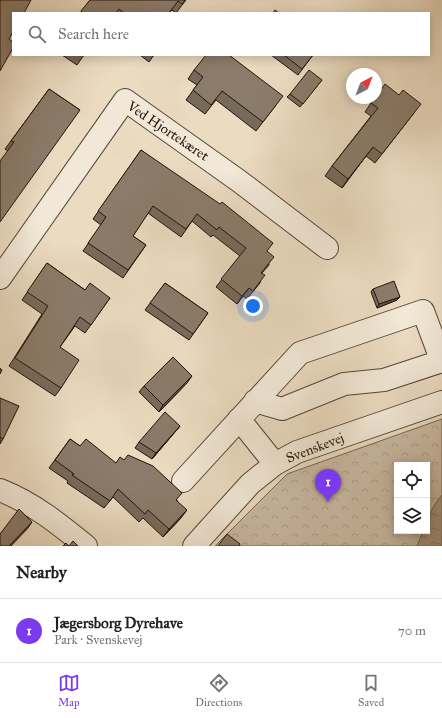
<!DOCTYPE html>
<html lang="en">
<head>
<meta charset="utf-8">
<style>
  :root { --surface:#fff; --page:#f6f6f6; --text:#202124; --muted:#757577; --line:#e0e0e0; --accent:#7c3aed }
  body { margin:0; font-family:"IM FELL Great Primer",serif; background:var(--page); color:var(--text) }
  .controls { position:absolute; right:12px; bottom:12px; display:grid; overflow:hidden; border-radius:0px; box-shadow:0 2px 10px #0003 }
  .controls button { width:36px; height:36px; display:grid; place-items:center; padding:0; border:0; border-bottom:1px solid var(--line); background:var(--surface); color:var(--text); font:20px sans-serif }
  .compass { position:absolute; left:346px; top:68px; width:36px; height:36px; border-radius:50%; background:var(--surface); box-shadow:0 2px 10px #0003; rotate:42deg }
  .you { position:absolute; left:253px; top:306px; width:14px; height:14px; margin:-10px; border:3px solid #fff; border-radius:50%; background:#1a73e8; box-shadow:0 0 0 6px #1a73e833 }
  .badge { display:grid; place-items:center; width:26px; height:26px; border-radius:50%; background:var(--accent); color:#fff; font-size:13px; font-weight:700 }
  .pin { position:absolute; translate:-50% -33px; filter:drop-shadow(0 1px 2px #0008) }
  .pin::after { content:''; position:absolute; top:21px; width:14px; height:12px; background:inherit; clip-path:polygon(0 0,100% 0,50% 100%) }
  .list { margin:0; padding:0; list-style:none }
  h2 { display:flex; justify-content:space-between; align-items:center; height:52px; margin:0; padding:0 16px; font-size:17px }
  h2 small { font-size:13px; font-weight:400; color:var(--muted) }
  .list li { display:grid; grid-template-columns:26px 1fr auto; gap:12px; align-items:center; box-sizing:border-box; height:64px; padding:0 16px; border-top:1px solid var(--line) }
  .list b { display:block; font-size:15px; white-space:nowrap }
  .list p { margin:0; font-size:13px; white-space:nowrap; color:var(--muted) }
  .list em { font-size:13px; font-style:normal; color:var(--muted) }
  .icon { flex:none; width:22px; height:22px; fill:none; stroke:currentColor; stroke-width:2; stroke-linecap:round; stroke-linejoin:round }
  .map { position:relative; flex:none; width:442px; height:546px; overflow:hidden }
  .search { position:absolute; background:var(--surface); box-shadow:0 2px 10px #0003; left:12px; right:12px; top:12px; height:44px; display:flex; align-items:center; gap:10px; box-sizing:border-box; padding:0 14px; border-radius:0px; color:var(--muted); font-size:15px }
  .sheet { height:116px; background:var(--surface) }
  nav { display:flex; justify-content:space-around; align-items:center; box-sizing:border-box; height:56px; border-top:1px solid var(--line); background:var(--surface); font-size:11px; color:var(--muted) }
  nav a { display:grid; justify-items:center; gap:2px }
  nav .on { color:var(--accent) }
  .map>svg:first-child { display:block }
  .park { fill:url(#park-crowns); stroke:#766656; fill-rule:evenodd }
  .water { fill:url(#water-ripples); stroke:#726353 }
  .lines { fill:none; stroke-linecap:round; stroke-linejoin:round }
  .minor-casing { stroke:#544638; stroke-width:24 }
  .minor { stroke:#f2e8d7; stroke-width:22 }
  .wall { fill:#786a5b; stroke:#22140b }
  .shaded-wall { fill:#61564a; stroke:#22140b }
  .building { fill:#8b7b6a; stroke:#22140b }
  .labels { text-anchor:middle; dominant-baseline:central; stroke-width:3; stroke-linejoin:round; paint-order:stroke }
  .street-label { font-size:14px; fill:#22140b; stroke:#f2e8d7 }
</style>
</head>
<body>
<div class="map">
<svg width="442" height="546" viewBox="0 0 442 546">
  <defs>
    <pattern id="park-crowns" width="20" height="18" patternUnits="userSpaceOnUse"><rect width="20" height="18" fill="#c9b9a2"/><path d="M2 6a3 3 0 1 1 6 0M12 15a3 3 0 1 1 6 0" fill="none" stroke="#ac9e8a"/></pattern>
    <pattern id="water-ripples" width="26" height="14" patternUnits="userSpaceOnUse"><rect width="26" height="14" fill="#a79783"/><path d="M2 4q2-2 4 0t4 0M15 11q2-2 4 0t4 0" fill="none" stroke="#887a69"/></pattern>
  </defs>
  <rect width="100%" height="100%" fill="#ebdbc1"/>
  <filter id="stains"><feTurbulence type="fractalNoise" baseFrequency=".005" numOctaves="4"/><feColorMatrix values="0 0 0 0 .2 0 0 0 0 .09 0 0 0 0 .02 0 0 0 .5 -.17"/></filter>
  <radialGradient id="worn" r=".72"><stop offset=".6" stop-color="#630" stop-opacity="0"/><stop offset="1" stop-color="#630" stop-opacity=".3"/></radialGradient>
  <path class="park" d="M442,419V546H215L287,474ZM397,465H427V531H397Z"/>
  <path class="water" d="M442,495V546H417L423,531H427C427,516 433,506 442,495Z"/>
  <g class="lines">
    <defs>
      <path id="minor" d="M0,278L125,100L239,181L327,248
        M255,401L282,409L344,384L384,380L442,361
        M239,419L275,464
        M183,481L300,353L423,311L442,362
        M0,490C33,503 59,524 86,546
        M194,546L250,484L275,464L297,452L442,402"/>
    </defs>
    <use href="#minor" class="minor-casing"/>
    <use href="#minor" class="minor"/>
  </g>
  <path class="wall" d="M90,0H186L176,13L172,10L169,13H80Z
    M62,55H84L77,65Z
    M140,55H154L149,62Z
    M271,55H313L298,75Z
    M194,70L276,105L256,131L216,100L205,114L186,100L197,85L188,79Z
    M322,80L300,107L287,97L290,94Z
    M49,89L80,110L8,151L5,149Z
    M371,103L414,113L375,163L366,156L342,188L325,176L332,166L371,116L365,112Z
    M141,150L267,252L269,265L262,273L260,283L247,299L243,296L237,304L216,287L240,256L213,235L211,237L192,221L181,237L148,213L133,236L146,245L123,278L83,251L101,225L93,219Z
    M47,263L85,290L110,298L85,333L75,326L60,347L61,388L55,396L9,366L42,314L22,300Z
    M165,283L208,313L189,340L145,310Z
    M373,289L400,297L397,300L377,308L371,292Z
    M187,383L159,412L139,392L144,386Z
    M0,398L3,439L0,444Z
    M180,426L175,432L152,459L135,448L139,442Z
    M70,439L80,446L116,463L177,500L181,518L163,537L143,518L139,522L113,497L104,508L67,483L68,481L49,468Z"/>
  <path class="shaded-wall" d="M373,147L366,156L342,188L348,179Z
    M249,288L237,304L242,296Z
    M400,297L397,300L377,308L379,304Z
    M192,376L187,383L159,412L163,405Z
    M180,426L175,432L152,459L156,453Z
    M187,510L181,518L163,537L169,529Z
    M32,522L28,528L11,546H9Z"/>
  <path class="building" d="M0,0H31L24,13H13V32L9,39L13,42V48L0,71Z
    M90,0H185L182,4L178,1L169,13H124L119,9L116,13H83L81,11Z
    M275,10L279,13H273Z
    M206,55H229L283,96L263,122L222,91L211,105L193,90L203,77L194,70Z
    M284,55H313L302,69Z
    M309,70L322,80L303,104L290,94Z
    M385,84L399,95L403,90L421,104L382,154L373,147L348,179L332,166L378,108L371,103L375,98H376V97Z
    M49,89L80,110L0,222V161L14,142L11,141Z
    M141,150L220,204L222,202L273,243L267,251L274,257L261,273L265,275L253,291L249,288L242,296L221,279L246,248L219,227L217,230L197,214L186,229L153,206L133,236L146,245L128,270L88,243L106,217L98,211Z
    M47,263L85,290L90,283L110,298L91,325L80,317L60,347L79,360L61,388L15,358L48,306L27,292Z
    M394,281L400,297L379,304L373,289Z
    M165,283L208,313L193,334L150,303Z
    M173,357L192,376L163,405L144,386Z
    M0,368L2,370L0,374Z
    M0,398L19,406L3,439L0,437Z
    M165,412L180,426L156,453L139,442Z
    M70,439L80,446L86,439L116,463L120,457L124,460L128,455L153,466L182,493L176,500L187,510L169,529L148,510L145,514L118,489L110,501L72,475L74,474L55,460Z
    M19,509L32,522L9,546H0V534Z
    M227,534L240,544L239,546H218Z
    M73,541L78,546H63L66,543L69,546Z"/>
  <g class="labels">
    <g class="street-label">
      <text transform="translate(168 131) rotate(34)">Ved Hjortekæret</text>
      <text transform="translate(315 448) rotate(-21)">Svenskevej</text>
    </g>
  </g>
  <rect width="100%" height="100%" filter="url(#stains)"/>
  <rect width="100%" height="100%" fill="url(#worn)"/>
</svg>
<div class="controls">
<button><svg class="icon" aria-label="locate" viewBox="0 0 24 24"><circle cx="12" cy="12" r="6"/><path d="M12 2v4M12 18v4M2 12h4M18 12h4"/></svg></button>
<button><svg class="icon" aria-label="layers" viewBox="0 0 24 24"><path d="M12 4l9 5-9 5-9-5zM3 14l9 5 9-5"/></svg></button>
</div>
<svg class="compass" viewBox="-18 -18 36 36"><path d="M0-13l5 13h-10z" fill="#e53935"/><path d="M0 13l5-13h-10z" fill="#757577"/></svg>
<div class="you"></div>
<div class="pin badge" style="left:328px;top:502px">1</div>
<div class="search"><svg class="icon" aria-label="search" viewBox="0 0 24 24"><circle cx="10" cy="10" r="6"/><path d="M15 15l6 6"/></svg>Search here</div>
</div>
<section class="sheet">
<h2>Nearby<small></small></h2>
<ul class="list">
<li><span class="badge">1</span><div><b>Jægersborg Dyrehave</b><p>Park · Svenskevej</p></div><em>70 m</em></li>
</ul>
</section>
<nav>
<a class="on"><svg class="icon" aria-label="map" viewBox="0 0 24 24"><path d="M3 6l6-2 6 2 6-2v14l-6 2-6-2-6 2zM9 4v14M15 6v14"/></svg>Map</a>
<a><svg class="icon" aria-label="directions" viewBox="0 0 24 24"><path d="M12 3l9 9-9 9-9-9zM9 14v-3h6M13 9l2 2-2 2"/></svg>Directions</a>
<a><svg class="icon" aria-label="saved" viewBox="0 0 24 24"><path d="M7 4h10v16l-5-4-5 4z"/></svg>Saved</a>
</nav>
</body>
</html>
